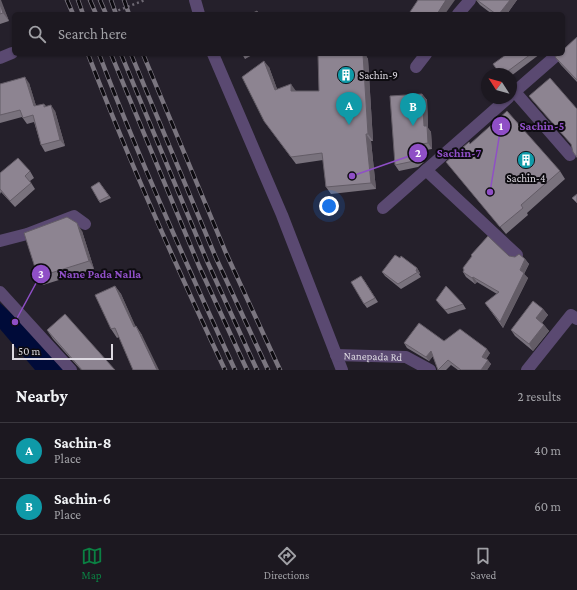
<!DOCTYPE html>
<html lang="en">
<head>
<meta charset="utf-8">
<style>
  :root { --surface:#1c1820; --page:#252129; --text:#f1f3f6; --muted:#a0a0a5; --line:#3a373e; --accent:#0b8043 }
  body { margin:0; font-family:"Crimson Pro",serif; background:var(--page); color:var(--text) }
  .compass { position:absolute; left:481px; top:68px; width:36px; height:36px; border-radius:50%; background:var(--surface); box-shadow:0 1px 3px #0004; rotate:306deg }
  .scale { position:absolute; left:12px; bottom:10px; width:101px; box-sizing:border-box; padding-left:4px; border:2px solid #ddd9e1; border-top:0; font-size:11px; line-height:14px; white-space:nowrap; color:#ddd9e1; -webkit-text-stroke:3px #0d0b10; paint-order:stroke }
  .you { position:absolute; left:329px; top:206px; width:14px; height:14px; margin:-10px; border:3px solid #fff; border-radius:50%; background:#1a73e8; box-shadow:0 0 0 6px #1a73e833 }
  .badge { display:grid; place-items:center; width:26px; height:26px; border-radius:50%; background:var(--accent); color:#fff; font-size:13px; font-weight:700 }
  .pin { position:absolute; translate:-50% -33px; filter:drop-shadow(0 1px 2px #0008) }
  .pin::after { content:''; position:absolute; top:21px; width:14px; height:12px; background:inherit; clip-path:polygon(0 0,100% 0,50% 100%) }
  .list { margin:0; padding:0; list-style:none }
  h2 { display:flex; justify-content:space-between; align-items:center; height:52px; margin:0; padding:0 16px; font-size:17px }
  h2 small { font-size:13px; font-weight:400; color:var(--muted) }
  .list li { display:grid; grid-template-columns:26px 1fr auto; gap:12px; align-items:center; box-sizing:border-box; height:56px; padding:0 16px; border-top:1px solid var(--line) }
  .list b { display:block; font-size:15px; white-space:nowrap }
  .list p { margin:0; font-size:13px; white-space:nowrap; color:var(--muted) }
  .list em { font-size:13px; font-style:normal; color:var(--muted) }
  .icon { flex:none; width:22px; height:22px; fill:none; stroke:currentColor; stroke-width:2; stroke-linecap:round; stroke-linejoin:round }
  .map { position:relative; flex:none; width:577px; height:370px; overflow:hidden }
  .search { position:absolute; background:var(--surface); box-shadow:0 1px 3px #0004; left:12px; right:12px; top:12px; height:44px; display:flex; align-items:center; gap:10px; box-sizing:border-box; padding:0 14px; border-radius:6px; color:var(--muted); font-size:15px }
  .sheet { height:164px; background:var(--surface) }
  nav { display:flex; justify-content:space-around; align-items:center; box-sizing:border-box; height:56px; border-top:1px solid var(--line); background:var(--surface); font-size:11px; color:var(--muted) }
  nav a { display:grid; justify-items:center; gap:2px }
  nav .on { color:var(--accent) }
  .map>svg:first-child { display:block }
  .water { fill:#000b39 }
  .lines { fill:none; stroke-linecap:round; stroke-linejoin:round }
  .minor { stroke:#5a4971; stroke-width:12 }
  .rail-casing { stroke:#7a757f; stroke-width:4.5 }
  .rail { stroke:#0d0b10; stroke-width:3; stroke-dasharray:9; stroke-linecap:butt }
  .path-bridge { stroke:#6f6a74; stroke-width:2.5; stroke-dasharray:2 3; stroke-linecap:butt }
  .wall { fill:#79727d }
  .shaded-wall { fill:#635c66 }
  .building { fill:#8d8491; stroke:#635c66 }
  .labels { text-anchor:middle; dominant-baseline:central; stroke-width:4; stroke-linejoin:round; paint-order:stroke }
  .poi-label { font-size:11px; fill:#ddd9e1; stroke:#0d0b10; text-anchor:start }
  .street-label { font-size:11px; fill:#ddd9e1; stroke:#0d0b10 }
  .leader { fill:none; stroke:#8f4fc6; stroke-width:1.5 }
  .callout-dot { fill:#8f4fc6; stroke:#0d0b10; stroke-width:1.5 }
  .mark-label { font-size:12px; text-anchor:middle; font-weight:bold; fill:#fff }
  .callout-label { font-size:12px; text-anchor:middle; font-weight:bold; fill:#8f4fc6; stroke:#0d0b10; stroke-width:4; stroke-linejoin:round; paint-order:stroke }
</style>
</head>
<body>
<div class="map">
<svg width="577" height="370" viewBox="0 0 577 370">
  <rect width="100%" height="100%" fill="#25202b"/>
  <path class="water" d="M0,303L27,328L64,370H35L0,329Z"/>
  <g class="lines">
    <g class="minor">
      <path d="M195,0L199,14"/>
      <path d="M458,14L470,0"/>
      <path d="M213,54L282,215L342,370"/>
      <path d="M0,58L12,53"/>
      <path d="M416,67L426,54"/>
      <path d="M515,92L570,155"/>
      <path d="M511,95L558,54"/>
      <path d="M426,170L517,255"/>
      <path d="M383,208L508,98"/>
      <path d="M0,241L27,234L74,216L85,224"/>
      <path d="M0,292L71,370"/>
      <path id="s1" d="M336,355L406,357L430,370"/>
      <path d="M527,370L571,315L577,319"/>
    </g>
    <defs>
      <path id="rail" d="M67,0L73,14
        M78,0L83,14
        M90,0L96,14
        M100,0L106,14
        M111,0L116,14
        M124,0L129,14
        M88,54C129,161 176,266 225,370
        M99,54C140,161 187,266 235,370
        M111,54L199,266L247,370
        M121,54L207,261L257,370
        M131,54L216,258L268,370
        M143,54L226,253L280,370"/>
    </defs>
    <use href="#rail" class="rail-casing"/>
    <use href="#rail" class="rail"/>
    <path class="path-bridge" d="M109,14L145,0"/>
  </g>
  <path class="wall" d="M0,0L9,21L0,24Z
    M476,0H517L507,14H492L480,5Z
    M577,37V82L561,65L555,57Z
    M242,54H254L245,59Z
    M336,54H365L368,59L373,141H371L376,189L331,194L326,187L323,160L296,164L264,121L269,67L277,89L296,91H319Z
    M507,54H540L511,76V74H500Z
    M29,83L36,106L44,104L46,106L55,111L65,146L45,152L41,145L34,122L27,124L22,117L0,123V84Z
    M422,94L427,100L428,128L431,132L432,149L426,150L424,162L418,167L399,171L395,165Z
    M529,96L577,109V158L573,152L572,145L534,102Z
    M470,144L560,171L565,179L527,213L528,215L506,234L452,169L446,162Z
    M30,171L34,178L30,181L35,189L15,207L1,192L0,194V173Z
    M99,182L111,198L100,203L91,187Z
    M82,231L94,269L43,285L38,277Z
    M471,255L509,256L525,259L529,264L524,274L528,278L503,328L485,303L497,294L477,282L475,284L466,277L463,272L464,270L463,268L472,257Z
    M400,258L417,268L420,273L419,274L421,277L401,289L385,276L382,272Z
    M364,280L378,302L367,308L364,304Z
    M115,286L121,294L135,326H136L142,335L119,337L117,338L111,329Z
    M436,300L463,304L466,309L448,314L439,304Z
    M543,309L548,315L542,323L544,325L549,331L533,351L515,336L511,330Z
    M47,330L115,370H81L53,339Z
    M444,341L490,353L486,359L491,364L487,370H458L451,365L446,370H438L433,356L429,361L407,348L404,343Z"/>
  <path class="shaded-wall" d="M0,0H1L9,21L3,13L0,4Z
    M446,0H455L445,14H437Z
    M510,0H517L507,14H499Z
    M363,54H365L368,59L373,141L368,134Z
    M264,61L269,67L280,97L275,90Z
    M25,77L29,83L38,112L34,106Z
    M291,84L296,91H291Z
    M422,94L427,100L428,128L431,132L432,149L428,143L424,126Z
    M51,105L55,111L65,146L60,140Z
    M366,134L371,141L376,189L371,183Z
    M422,144L426,150L424,162L420,156Z
    M77,223L82,231L94,269L89,261Z
    M525,259L529,264L524,274L528,278L503,328L500,322Z
    M417,268L420,273L419,274L416,271Z
    M473,277L477,282L475,284L472,278Z
    M115,286L121,294L140,336L134,327Z
    M543,309L548,315L540,325L536,318Z
    M544,325L549,331L533,351L529,344Z
    M136,326L142,335L159,370H157Z
    M487,349L490,353L485,361L482,357Z
    M431,351L434,355L429,361L426,357Z
    M488,360L491,364L487,370H481Z"/>
  <path class="building" d="M418,0H446L437,14H413L410,12Z
    M477,0H510L499,14H496Z
    M0,4L3,13L0,14Z
    M257,11L259,14H251Z
    M577,37V80L555,57L559,54H563V50Z
    M336,54H363L368,134H366L371,183L326,187L322,153L291,157L264,121L242,77L264,61L275,90L291,84V91H319L318,55Z
    M507,54H531L504,74H500L493,64Z
    M25,77L34,106L44,104V107L51,105L60,140L41,145L33,115L23,118L20,110L0,115V84Z
    M550,78L577,109V156H576L573,152L571,144L529,96Z
    M422,94L424,126H427L428,143L422,144L420,156L414,161L395,165L390,96Z
    M507,111L560,171L521,205L523,208L500,227L446,162L469,142L470,144Z
    M18,158L30,171L25,176L31,183L10,201L0,189V173Z
    M99,182L109,196L99,201L91,187Z
    M577,194V203L572,198Z
    M67,217L77,223L89,261L38,277L24,233Z
    M488,236L509,256L515,257L519,254L525,259L520,270L524,273L500,322L485,303L499,292L473,277L472,278L463,272L464,270L463,268L472,256L471,255Z
    M395,255L400,258L401,256L417,268L416,271L418,272L398,284L382,272Z
    M361,276L375,298L364,304L351,282Z
    M115,286L134,327L136,326L157,370H133L115,328L111,329L95,295Z
    M446,286L463,304L445,310L436,300Z
    M533,301L543,309L536,318L544,325L529,344L511,330Z
    M65,314L115,370H82L47,330Z
    M419,323L444,341L460,329L487,349L482,357L488,360L481,370H461L448,360L438,370L431,351L426,357L404,343Z"/>
  <defs>
    <symbol id="building-disc" viewBox="-11 -11 22 22"><circle r="9.5" fill="#0f9aa8" stroke="#0d0b10"/><path d="M-4-6H4V6H1V3H-1V6H-4ZM-2.5-4.3h1.7v1.8h-1.7ZM.8-4.3h1.7v1.8H.8ZM-2.5-1h1.7V.8h-1.7ZM.8-1h1.7V.8H.8Z" fill="#fff"/></symbol>
  </defs>
  <g fill-rule="evenodd">
    <use href="#building-disc" x="336" y="65" width="20" height="20"/>
    <use href="#building-disc" x="516" y="150" width="20" height="20"/>
  </g>
  <g class="labels">
    <g class="poi-label">
      <text x="359" y="75">Sachin-9</text>
      <text x="526" y="178" text-anchor="middle">Sachin-4</text>
    </g>
    <g class="street-label">
      <text stroke="none"><textPath href="#s1" startOffset="37">Nanepada Rd</textPath></text>
    </g>
  </g>
  <path class="leader" d="M490 192L501 126M352 176L418 153M15 322L41 274"/>
  <g class="callout-dot">
    <circle cx="490" cy="192" r="4"/>
    <circle cx="352" cy="176" r="4"/>
    <circle cx="15" cy="322" r="4"/>
    <circle cx="501" cy="126" r="10"/>
    <circle cx="418" cy="153" r="10"/>
    <circle cx="41" cy="274" r="10"/>
  </g>
  <g class="mark-label">
    <text x="501" y="130">1</text>
    <text x="418" y="157">2</text>
    <text x="41" y="278">3</text>
  </g>
  <g class="callout-label">
    <text x="542" y="130">Sachin-5</text>
    <text x="459" y="157">Sachin-7</text>
    <text x="100" y="278">Nane Pada Nalla</text>
  </g>
</svg>
<svg class="compass" viewBox="-18 -18 36 36"><path d="M0-13l5 13h-10z" fill="#e53935"/><path d="M0 13l5-13h-10z" fill="#a0a0a5"/></svg>
<div class="scale">50 m</div>
<div class="you"></div>
<div class="pin badge" style="left:349px;top:125px;background:#0f9aa8">A</div>
<div class="pin badge" style="left:413px;top:126px;background:#0f9aa8">B</div>
<div class="search"><svg class="icon" aria-label="search" viewBox="0 0 24 24"><circle cx="10" cy="10" r="6"/><path d="M15 15l6 6"/></svg>Search here</div>
</div>
<section class="sheet">
<h2>Nearby<small>2 results</small></h2>
<ul class="list">
<li><span class="badge" style="background:#0f9aa8">A</span><div><b>Sachin-8</b><p>Place</p></div><em>40 m</em></li>
<li><span class="badge" style="background:#0f9aa8">B</span><div><b>Sachin-6</b><p>Place</p></div><em>60 m</em></li>
</ul>
</section>
<nav>
<a class="on"><svg class="icon" aria-label="map" viewBox="0 0 24 24"><path d="M3 6l6-2 6 2 6-2v14l-6 2-6-2-6 2zM9 4v14M15 6v14"/></svg>Map</a>
<a><svg class="icon" aria-label="directions" viewBox="0 0 24 24"><path d="M12 3l9 9-9 9-9-9zM9 14v-3h6M13 9l2 2-2 2"/></svg>Directions</a>
<a><svg class="icon" aria-label="saved" viewBox="0 0 24 24"><path d="M7 4h10v16l-5-4-5 4z"/></svg>Saved</a>
</nav>
</body>
</html>
